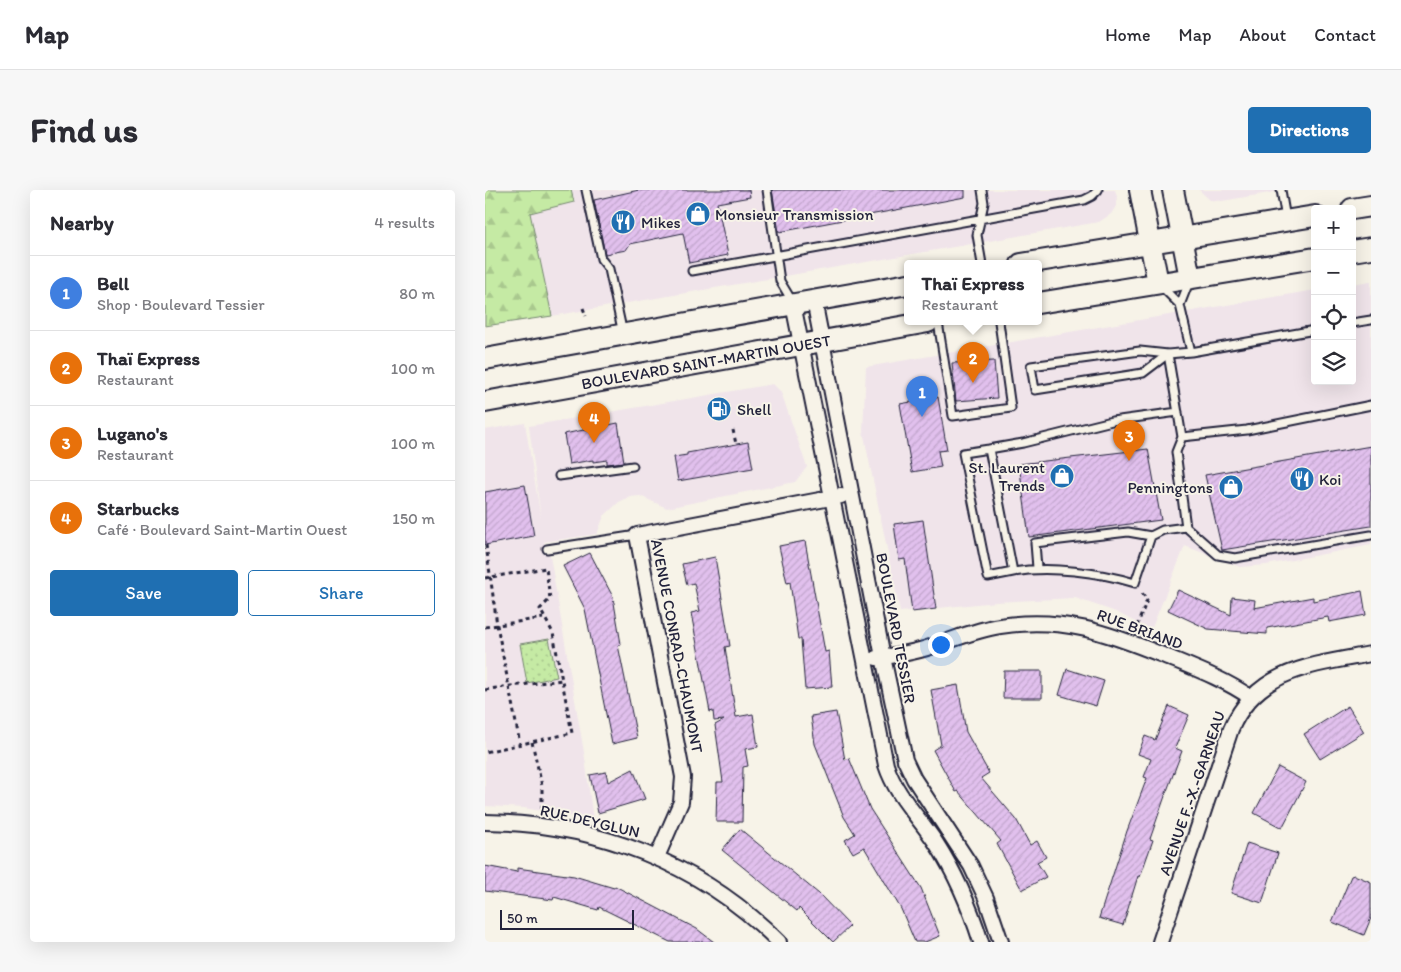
<!DOCTYPE html>
<html lang="en">
<head>
<meta charset="utf-8">
<style>
  :root { --surface:#fff; --page:#f7f7f7; --text:#2b2b33; --muted:#7c7c81; --line:#e1e1e2; --accent:#1f6fb2 }
  body { margin:0; font-family:Itim,sans-serif; background:var(--page); color:var(--text) }
  .controls { position:absolute; right:15px; top:15px; display:grid; overflow:hidden; border-radius:5px; box-shadow:0 5px 20px #0002 }
  .controls button { width:45px; height:45px; display:grid; place-items:center; padding:0; border:0; border-bottom:1px solid var(--line); background:var(--surface); color:var(--text); font:25px sans-serif }
  .scale { position:absolute; left:15px; bottom:12px; width:134px; box-sizing:border-box; padding-left:5px; border:2px solid #22223b; border-top:0; font-size:14px; line-height:18px; white-space:nowrap; color:#22223b; -webkit-text-stroke:4px #f7f3e8; paint-order:stroke }
  .you { position:absolute; left:455px; top:454px; width:18px; height:18px; margin:-12px; border:4px solid #fff; border-radius:50%; background:#1a73e8; box-shadow:0 0 0 8px #1a73e833 }
  .badge { display:grid; place-items:center; width:32px; height:32px; border-radius:50%; background:var(--accent); color:#fff; font-size:16px; font-weight:700 }
  .pin { position:absolute; translate:-50% -41px; filter:drop-shadow(0 1px 2px #0008) }
  .pin::after { content:''; position:absolute; top:26px; width:18px; height:15px; background:inherit; clip-path:polygon(0 0,100% 0,50% 100%) }
  .popup { position:absolute; left:419px; top:70px; width:138px; height:65px; box-sizing:border-box; display:grid; place-content:center; border-radius:5px; background:var(--surface); filter:drop-shadow(0 1px 4px #0005); font-size:16px; white-space:nowrap; color:var(--muted) }
  .popup b { font-size:19px; color:var(--text) }
  .popup::after { content:''; position:absolute; left:50%; top:100%; margin-left:-10px; border:10px solid transparent; border-top-color:var(--surface) }
  .list { margin:0; padding:0; list-style:none }
  h2 { display:flex; justify-content:space-between; align-items:center; height:65px; margin:0; padding:0 20px; font-size:21px }
  h2 small { font-size:16px; font-weight:400; color:var(--muted) }
  .list li { display:grid; grid-template-columns:32px 1fr auto; gap:15px; align-items:center; box-sizing:border-box; height:75px; padding:0 20px; border-top:1px solid var(--line) }
  .list b { display:block; font-size:19px; white-space:nowrap }
  .list p { margin:0; font-size:16px; white-space:nowrap; color:var(--muted) }
  .list em { font-size:16px; font-style:normal; color:var(--muted) }
  .actions { display:flex; gap:10px; padding:15px 20px }
  .actions a { flex:1; padding:11px 0; border:1px solid var(--accent); border-radius:5px; text-align:center; font-size:18px; color:var(--accent) }
  .actions .main { background:var(--accent); color:#fff }
  .icon { flex:none; width:28px; height:28px; fill:none; stroke:currentColor; stroke-width:2; stroke-linecap:round; stroke-linejoin:round }
  .map { position:relative; flex:none; width:886px; height:752px; overflow:hidden; border-radius:5px }
  header { display:flex; align-items:center; gap:30px; box-sizing:border-box; height:70px; padding:0 25px; background:var(--surface); border-bottom:1px solid var(--line) }
  header strong { font-size:24px }
  nav { display:flex; gap:28px; margin-inline-start:auto; font-size:18px }
  .intro { display:flex; align-items:center; justify-content:space-between; box-sizing:border-box; height:120px; padding:0 30px }
  h1 { margin:0; font-size:35px }
  .button { padding:12px 22px; border-radius:5px; background:var(--accent); color:#fff; font-size:18px; font-weight:700 }
  main { display:flex; gap:30px; padding:0 30px }
  aside { flex:1; background:var(--surface); border-radius:5px; box-shadow:0 5px 20px #0002 }
  .map>svg:first-child { display:block }
  .built { fill:#f0e4ea }
  .green { fill:url(#green-dots); stroke:#748670 }
  .forest { fill:url(#forest-firs); stroke:#748670 }
  .building { fill:url(#building-hatch); stroke:#22223b }
  .lines { fill:none; stroke-linecap:round; stroke-linejoin:round }
  .lane-casing { stroke:#22223b; stroke-width:11 }
  .street-casing { stroke:#22223b; stroke-width:18 }
  .secondary-casing { stroke:#22223b; stroke-width:24 }
  .path { stroke:#22223b; stroke-width:3; stroke-dasharray:4 4; stroke-linecap:butt }
  .lane { stroke:#f7f3e8; stroke-width:7 }
  .street { stroke:#f7f3e8; stroke-width:14 }
  .secondary { stroke:#f7f3e8; stroke-width:20 }
  .labels { text-anchor:middle; dominant-baseline:central; stroke-width:4; stroke-linejoin:round; paint-order:stroke }
  .poi-label { font-size:16px; fill:#22223b; stroke:#f7f3e8; text-anchor:start }
  .street-label { font-size:16px; fill:#22223b; stroke:#f7f3e8 }
</style>
</head>
<body>
<header>
<strong>Map</strong>
<nav><a>Home</a><a>Map</a><a>About</a><a>Contact</a></nav>
</header>
<div class="intro"><h1>Find us</h1><a class="button">Directions</a></div>
<main>
<aside>
<h2>Nearby<small>4 results</small></h2>
<ul class="list">
<li><span class="badge" style="background:#3f7fe0">1</span><div><b>Bell</b><p>Shop · Boulevard Tessier</p></div><em>80 m</em></li>
<li><span class="badge" style="background:#e8710a">2</span><div><b>Thaï Express</b><p>Restaurant</p></div><em>100 m</em></li>
<li><span class="badge" style="background:#e8710a">3</span><div><b>Lugano's</b><p>Restaurant</p></div><em>100 m</em></li>
<li><span class="badge" style="background:#e8710a">4</span><div><b>Starbucks</b><p>Café · Boulevard Saint-Martin Ouest</p></div><em>150 m</em></li>
</ul>
<div class="actions"><a class="main">Save</a><a>Share</a></div>
</aside>
<div class="map">
<svg width="886" height="752" viewBox="0 0 886 752">
  <defs>
    <pattern id="green-dots" width="8" height="8" patternUnits="userSpaceOnUse" patternTransform="scale(1.25)"><rect width="8" height="8" fill="#c5eaa4"/><path d="M2 2h.1M6 6h.1" fill="none" stroke="#a9c88e" stroke-width="1.8" stroke-linecap="round"/></pattern>
    <pattern id="forest-firs" width="22" height="20" patternUnits="userSpaceOnUse" patternTransform="scale(1.25)"><rect width="22" height="20" fill="#c5eaa4"/><path d="M5 1l3.5 6h-7zM16 11l3.5 6h-7z" fill="#a9c88e"/></pattern>
    <pattern id="building-hatch" width="6" height="6" patternUnits="userSpaceOnUse" patternTransform="scale(1.25)"><rect width="6" height="6" fill="#e1c0ed"/><path d="M-1 1l2-2M0 6l6-6M5 7l2-2" fill="none" stroke="#c1a5cc"/></pattern>
  </defs>
  <rect width="100%" height="100%" fill="#f7f3e8"/>
  <filter id="ink" filterUnits="userSpaceOnUse"><feTurbulence type="fractalNoise" baseFrequency=".02" numOctaves="2"/><feDisplacementMap in="SourceGraphic" scale="10" xChannelSelector="R" yChannelSelector="G"/><feConvolveMatrix kernelMatrix="1 2 1 2 8 2 1 2 1" color-interpolation-filters="sRGB"/></filter>
  <g filter="url(#ink)">
    <path class="built" d="M86,0H630L632,6L631,16L626,24L614,32L67,126L45,23L89,12Z
      M714,0H801L737,11L725,10Z
      M886,91V355L781,375L755,377L700,356L666,440L631,422L590,408L511,412L415,422L378,241L381,177L830,100V191H867V94Z
      M288,194L296,202L322,277L310,292L182,318L155,306L144,307L134,312L119,326L112,344L59,352L65,366L100,568L108,630L39,618L0,616V240L40,233L56,329L44,236Z"/>
    <path class="green" d="M64,449L72,487L42,493L35,454Z"/>
    <path class="forest" d="M0,0H86L89,12L45,23L67,126L0,136Z"/>
    <path class="building" d="M154,0H264L265,7L232,13L243,65L204,73L198,43L145,54L141,60L120,64L109,10Z
      M287,0H480V7L294,42Z
      M509,171L512,208L471,211L467,173Z
      M453,207L462,260L453,261L456,277L427,282L415,214Z
      M133,233L139,272L122,274V270L108,272V270L84,274L79,244Z
      M263,252L268,278L193,291L189,267L202,265V263Z
      M886,256V336L737,360L720,285Z
      M663,259L676,330L544,347L534,274Z
      M40,295L49,346L0,355V302Z
      M438,330L451,419L427,422L420,369L414,370L409,334Z
      M320,351L340,462L344,461L347,497L320,499L316,449H313L305,392L302,393L294,356Z
      M105,363L128,407L136,454L133,455L152,548L127,554L100,419L78,376Z
      M230,367L245,456L240,457L251,527L268,524L273,557L260,559L263,576L258,577L257,632H231L232,592H238L230,535L239,530L229,531L228,521L225,522L206,423L215,421L209,393L202,395L197,374Z
      M693,400L746,425L747,407L770,410L769,418L828,407V411L877,401L881,425L844,432L843,427L782,438V444L723,439L683,420Z
      M582,479L619,491L611,516L574,505Z
      M519,481H557V508H518Z
      M473,495L481,542L504,583L496,588L531,629L545,655L552,651L561,667L552,672L561,687L537,700L512,654L516,651L473,601L471,602L448,560L456,555L446,500Z
      M684,516L704,525L690,558L697,561L680,606L665,649L668,650L655,687L653,686L638,735L614,728L642,641L662,588L659,587L666,569L653,564L660,546L670,550Z
      M863,516L879,542L835,569L819,544Z
      M351,522L360,570L364,568L385,619L436,698L455,746L440,752H430L416,719L379,657L368,663L360,650L370,644L359,627L330,554L326,526Z
      M793,577L821,592L797,638L769,623Z
      M148,579L160,609L113,623L105,585L121,582L123,592Z
      M255,639L334,704L365,736L348,752L314,718L312,721L237,660Z
      M762,653L793,663L777,713L746,703Z
      M0,676L32,682V678L89,686L129,698L130,696L212,739L229,752H185L114,717L113,720L69,707L68,710L0,701Z
      M869,685L886,692V728L879,745L847,732L866,686Z"/>
    <g class="lines">
      <defs>
        <path id="lane" d="M101,0L116,69L124,79L138,144
          M282,0L295,91L307,111
          M497,0L499,13L492,45L497,74
          M796,0L801,29
          M207,81L599,10L607,6L613,0
          M676,96L695,115L706,162
          M695,115L704,92
          M453,132L468,226L526,218L514,132
          M867,133L886,130
          M683,164L658,183L550,200L546,176L655,161L683,164L706,162L830,140
          M683,164L697,247L691,262L701,337L733,365L750,368L886,345
          M693,222L627,231L538,253L504,259L528,382C565,376 614,382 650,393L666,346L678,340L701,337
          M697,247L762,240L886,215
          M504,259L478,263L503,387L528,382
          M74,286L148,276
          M62,359L152,345
          M552,378L550,353L643,342L666,346"/>
        <path id="street" d="M329,110L398,467L420,570L429,589L486,676L501,708L516,752
          M308,114L401,575C411,606 434,627 451,653C471,684 485,717 496,752
          M391,468C405,466 421,464 435,460C462,453 487,440 515,436C578,426 623,443 680,466C709,478 739,489 765,507
          M0,632C110,633 216,673 294,752
          M172,667L196,612L198,587L152,345L356,306
          M675,752L746,539C772,479 828,475 886,464"/>
        <path id="secondary" d="M655,0L673,93
          M688,0L705,88
          M867,19L886,16
          M867,61L886,58
          M536,74L830,26
          M553,113L830,68
          M0,169L423,94
          M0,212L443,132"/>
      </defs>
      <use href="#lane" class="lane-casing"/>
      <use href="#street" class="street-casing"/>
      <use href="#secondary" class="secondary-casing"/>
      <path class="path" d="M98,118L101,126
        M96,220L100,240
        M248,240L251,254
        M1,355L12,435L35,554
        M0,388L61,378L65,409L55,419L68,443L87,543L0,562
        M652,436L662,410L657,403
        M0,437L58,428
        M0,500C26,495 51,494 77,490
        M47,552L57,596V621"/>
      <use href="#lane" class="lane"/>
      <use href="#street" class="street"/>
      <use href="#secondary" class="secondary"/>
    </g>
  </g>
  <defs>
    <symbol id="shop-disc" viewBox="-11 -11 22 22"><circle r="9.5" fill="#1f6fb2" stroke="#f7f3e8"/><path d="M-5-2.5h2.3a2.7 3.5 0 0 1 5.4 0H5L5.5 6h-11ZM-1.5-2.5h3a1.5 2.3 0 0 0-3 0Z" fill="#fff"/></symbol>
    <symbol id="restaurant-disc" viewBox="-11 -11 22 22"><circle r="9.5" fill="#1f6fb2" stroke="#f7f3e8"/><path d="M-5-6h1v4h1v-4h1v4h1v-4h1v5L-1.5 .5V6h-2V.5L-5-1ZM5-6V6H3V1.5H1.5Q1.5-4 5-6Z" fill="#fff"/></symbol>
    <symbol id="fuel-disc" viewBox="-11 -11 22 22"><circle r="9.5" fill="#1f6fb2" stroke="#f7f3e8"/><path d="M-5.5-6h7V0h2V4h1.3V-2.5L3-4.5l.8-.8L6-3V5H2.5V1h-1V6h-7ZM-4.2-4.7v3.2H.2V-4.7Z" fill="#fff"/></symbol>
  </defs>
  <g fill-rule="evenodd">
    <use href="#shop-disc" x="199" y="10" width="28" height="28"/>
    <use href="#restaurant-disc" x="124" y="18" width="28" height="28"/>
    <use href="#fuel-disc" x="220" y="205" width="28" height="28"/>
    <use href="#shop-disc" x="563" y="272" width="28" height="28"/>
    <use href="#restaurant-disc" x="803" y="275" width="28" height="28"/>
    <use href="#shop-disc" x="732" y="283" width="28" height="28"/>
  </g>
  <g class="labels">
    <g class="poi-label">
      <text x="230" y="24">Monsieur Transmission</text>
      <text x="156" y="32">Mikes</text>
      <text x="252" y="219">Shell</text>
      <text x="560" y="277" text-anchor="end">St. Laurent<tspan x="560" dy="18">Trends</tspan></text>
      <text x="834" y="289">Koi</text>
      <text x="728" y="297" text-anchor="end">Penningtons</text>
    </g>
    <g class="street-label">
      <text transform="translate(221 172) rotate(-10)">BOULEVARD SAINT-MARTIN OUEST</text>
      <text transform="translate(411 438) rotate(79)">BOULEVARD TESSIER</text>
      <text transform="translate(655 439) rotate(20)">RUE BRIAND</text>
      <text transform="translate(192 456) rotate(79)">AVENUE CONRAD-CHAUMONT</text>
      <text transform="translate(707 603) rotate(-71)">AVENUE F.-X.-GARNEAU</text>
      <text transform="translate(105 631) rotate(13)">RUE DEYGLUN</text>
    </g>
  </g>
</svg>
<div class="controls">
<button>+</button>
<button>−</button>
<button><svg class="icon" aria-label="locate" viewBox="0 0 24 24"><circle cx="12" cy="12" r="6"/><path d="M12 2v4M12 18v4M2 12h4M18 12h4"/></svg></button>
<button><svg class="icon" aria-label="layers" viewBox="0 0 24 24"><path d="M12 4l9 5-9 5-9-5zM3 14l9 5 9-5"/></svg></button>
</div>
<div class="scale">50 m</div>
<div class="you"></div>
<div class="pin badge" style="left:437px;top:227px;background:#3f7fe0">1</div>
<div class="pin badge" style="left:488px;top:193px;background:#e8710a">2</div>
<div class="popup"><b>Thaï Express</b>Restaurant</div>
<div class="pin badge" style="left:644px;top:271px;background:#e8710a">3</div>
<div class="pin badge" style="left:109px;top:253px;background:#e8710a">4</div>
</div>
</main>
</body>
</html>
